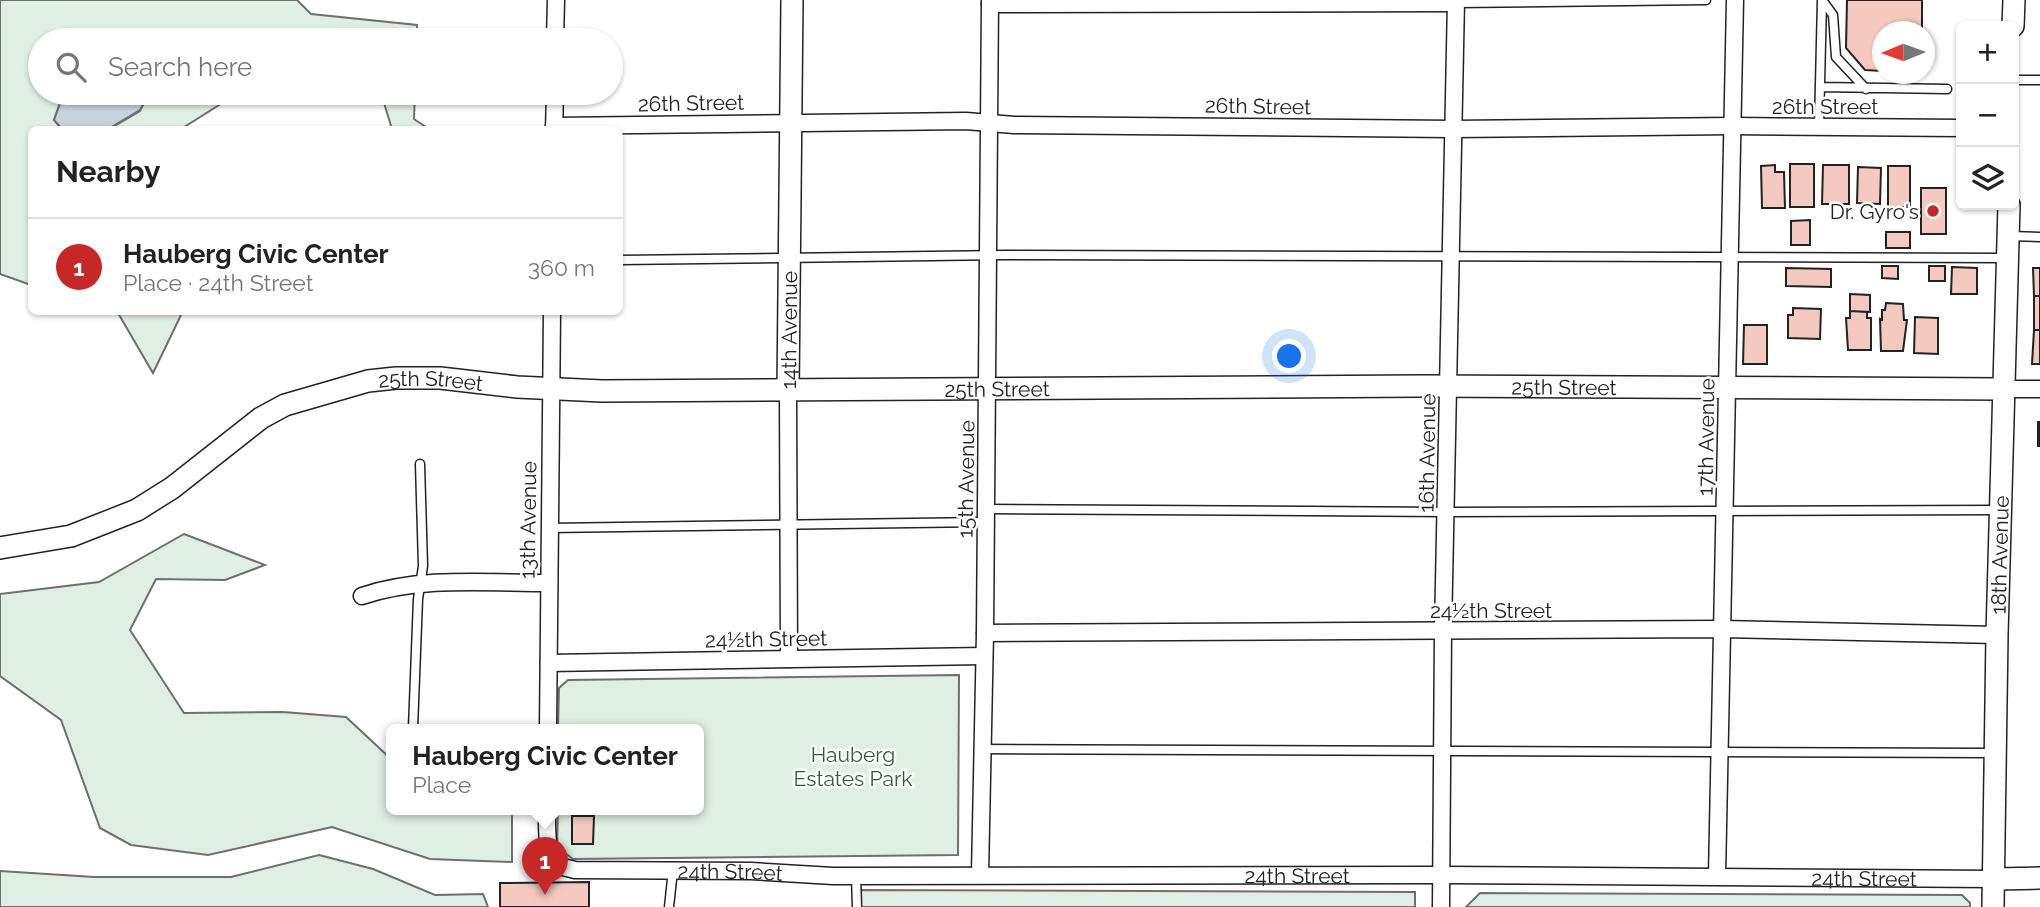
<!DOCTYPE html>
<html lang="en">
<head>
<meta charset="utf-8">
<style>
  :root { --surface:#fff; --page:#f6f6f6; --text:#222; --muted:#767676; --line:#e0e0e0; --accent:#c62828 }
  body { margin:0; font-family:Raleway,sans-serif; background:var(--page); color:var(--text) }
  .controls { position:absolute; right:21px; top:21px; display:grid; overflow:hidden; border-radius:10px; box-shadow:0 2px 5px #0004 }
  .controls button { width:63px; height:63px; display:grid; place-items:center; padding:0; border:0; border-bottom:2px solid var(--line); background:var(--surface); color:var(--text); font:35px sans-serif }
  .compass { position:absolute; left:1872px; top:21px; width:63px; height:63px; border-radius:50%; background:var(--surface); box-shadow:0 2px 5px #0004; rotate:269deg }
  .you { position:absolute; left:1290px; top:357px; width:24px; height:24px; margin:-18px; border:5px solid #fff; border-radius:50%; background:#1a73e8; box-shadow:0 0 0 10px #1a73e833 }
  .badge { display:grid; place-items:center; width:46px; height:46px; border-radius:50%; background:var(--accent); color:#fff; font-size:23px; font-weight:700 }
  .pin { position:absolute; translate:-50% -58px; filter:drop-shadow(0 2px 4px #0008) }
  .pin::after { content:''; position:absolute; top:37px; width:24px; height:21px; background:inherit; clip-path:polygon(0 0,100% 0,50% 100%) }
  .popup { position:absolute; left:386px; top:724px; width:318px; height:91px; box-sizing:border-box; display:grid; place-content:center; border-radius:10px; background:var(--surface); filter:drop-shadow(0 2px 5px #0005); font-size:23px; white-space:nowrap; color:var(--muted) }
  .popup b { font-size:26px; color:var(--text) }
  .popup::after { content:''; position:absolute; left:50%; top:100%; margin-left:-14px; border:14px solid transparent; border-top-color:var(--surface) }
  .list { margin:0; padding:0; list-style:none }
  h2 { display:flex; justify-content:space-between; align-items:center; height:91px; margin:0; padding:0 28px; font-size:30px }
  h2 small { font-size:23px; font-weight:400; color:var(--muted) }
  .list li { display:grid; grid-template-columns:46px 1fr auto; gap:21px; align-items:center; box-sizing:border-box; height:98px; padding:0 28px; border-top:2px solid var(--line) }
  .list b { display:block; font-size:26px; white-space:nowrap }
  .list p { margin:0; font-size:23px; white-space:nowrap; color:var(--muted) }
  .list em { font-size:23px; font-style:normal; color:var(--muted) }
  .icon { flex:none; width:38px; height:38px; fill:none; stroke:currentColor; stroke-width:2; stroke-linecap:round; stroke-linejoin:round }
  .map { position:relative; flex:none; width:2040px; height:907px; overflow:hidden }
  .search { position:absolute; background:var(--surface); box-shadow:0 2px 5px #0004; left:28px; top:28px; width:595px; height:77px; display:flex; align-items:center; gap:18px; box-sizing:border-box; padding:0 24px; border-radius:38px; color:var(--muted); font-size:26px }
  .panel { position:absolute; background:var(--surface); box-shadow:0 2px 5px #0004; left:28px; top:126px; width:595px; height:189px; border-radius:10px }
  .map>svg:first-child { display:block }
  .green { fill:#e0efe3; stroke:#6f6f6f; stroke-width:2 }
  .water { fill:#c7d3dd; stroke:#6f6f6f; stroke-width:2 }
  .building { fill:#f3c9c0; stroke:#222; stroke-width:2 }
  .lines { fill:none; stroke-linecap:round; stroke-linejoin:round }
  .lane-casing { stroke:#222; stroke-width:11 }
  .street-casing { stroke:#222; stroke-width:19 }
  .secondary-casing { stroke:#222; stroke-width:24 }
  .lane { stroke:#fff; stroke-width:8 }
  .street { stroke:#fff; stroke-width:16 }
  .secondary { stroke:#fff; stroke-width:21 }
  .poi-dot { fill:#c62828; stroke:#fff; stroke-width:2.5 }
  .labels { text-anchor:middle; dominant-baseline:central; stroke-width:5; stroke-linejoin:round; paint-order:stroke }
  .street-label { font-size:21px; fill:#222; stroke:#fff }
  .poi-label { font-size:21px; fill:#222; stroke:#fff; text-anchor:end }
  .park-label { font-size:21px; fill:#2f5e38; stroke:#fff }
</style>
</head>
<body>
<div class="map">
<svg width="2040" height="907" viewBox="0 0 2040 907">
  <rect width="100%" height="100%" fill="#fff"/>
  <path class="green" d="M0,0H297L311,14L417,25V40H40V93H67L63,95L54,120L62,129L32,130L31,285L0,274Z
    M149,93H415L414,119L429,129H392L384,103L224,102L181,129L108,130L140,111Z
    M115,312L182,313L153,373L118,313Z
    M184,534L265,565L225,580L156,579L130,630L184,713L283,712L346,717L391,759V809H512V862L430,859L332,827L208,855L131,845L100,828L61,720L0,676V594L99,582Z
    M959,675L958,855L573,859L557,847L558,809H699V729H558L559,688L568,680Z
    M319,855L373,869L435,895L483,894L488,907H0V871L94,877H231Z
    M858,890L1415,892V907H858Z
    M1480,893L1962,895L1970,903V907H1466Z"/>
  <path class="water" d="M67,93H149L140,110L108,129H62L54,120L63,95Z"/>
  <path class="building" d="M1847,0H1922V32H1882V71L1865,70L1846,48Z
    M1790,164H1814V207H1790Z
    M1775,165V172H1784L1785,208H1762L1761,166Z
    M1823,165H1849V204H1822Z
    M1888,166H1910V207L1888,208Z
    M1858,167L1881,168L1880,204L1857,203Z
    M1921,188H1946V234H1921Z
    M1810,220V245H1791V221Z
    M1886,232H1910V248H1886Z
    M1882,266H1898V279L1882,278Z
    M1929,266H1945V281H1929Z
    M1952,267L1977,268V294H1951Z
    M1786,268L1831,269V287L1786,286Z
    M2033,268H2040V296H2034Z
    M1850,294L1870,295V312L1850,311Z
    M2034,296H2040V330H2034Z
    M1886,303L1903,304L1904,320H1907L1903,351H1881L1880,319L1882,320V310H1885Z
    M1793,308L1821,309L1820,339L1788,338V315H1793Z
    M1850,311L1867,312V318H1871V350H1848L1846,318H1850Z
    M1915,317L1938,318V354L1914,353Z
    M1744,325H1767V364H1743Z
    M2034,330H2040V364H2032Z
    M2038,422H2040V446H2038Z
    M572,816H594L593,844H572Z
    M589,882V907H500V883Z"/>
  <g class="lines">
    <defs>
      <path id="lane" d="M1822,0L1833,15L1836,57L1866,89
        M1456,3L1706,0
        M2014,80H2040
        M1820,87L1947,89
        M1819,126L1822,0
        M2009,236L2040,237
        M620,260L1005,255L2006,258
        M986,509L1447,512L1998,510
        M549,528L986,522
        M413,728L418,599L423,566L420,464
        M983,749L1995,753
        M856,876L857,907
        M669,907L673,870"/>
      <g id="street">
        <path d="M990,4L1456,3"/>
        <path d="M555,40L556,0"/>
        <path d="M554,126L966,121L1014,125L1453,129L1732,126L1961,128"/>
        <path d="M554,130L555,93"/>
        <path d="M2003,389H2040"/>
        <path d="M788,391L789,659"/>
        <path d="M362,596C421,576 487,583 549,583"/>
        <path d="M985,633L1722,629L1997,635"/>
        <path d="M549,663L984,656"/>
        <path d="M548,729L552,312"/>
        <path id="s1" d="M547,809C547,829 546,847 555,865L575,870L751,871L833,876L1441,875L1994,879"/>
        <path d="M980,874L985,633L990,0"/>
        <path d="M1717,876L1735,0"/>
        <path d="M1441,907L1443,631L1456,0"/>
      </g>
      <g id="secondary">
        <path d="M2013,26L2014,0"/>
        <path id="s2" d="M788,391L792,0"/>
        <path id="s3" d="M0,548L71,536L137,510L172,488L261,418L285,405L368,381L396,378H440L517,387L602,391L1421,386L2003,389"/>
        <path d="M1994,879L2040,878"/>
        <path id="s4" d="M1993,907L1997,635L2009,205"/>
      </g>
    </defs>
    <use href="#lane" class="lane-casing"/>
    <use href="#street" class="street-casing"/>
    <use href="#secondary" class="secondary-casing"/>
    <use href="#lane" class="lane"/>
    <use href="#street" class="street"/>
    <use href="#secondary" class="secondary"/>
  </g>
  <circle class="poi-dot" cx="1933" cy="211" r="7"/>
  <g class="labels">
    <g class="street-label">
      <text transform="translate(691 103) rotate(-1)">26th Street</text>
      <text transform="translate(1258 106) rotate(1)">26th Street</text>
      <text x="1825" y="106">26th Street</text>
      <text stroke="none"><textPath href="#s2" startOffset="61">14th Avenue</textPath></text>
      <text stroke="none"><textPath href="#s3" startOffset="474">25th Street</textPath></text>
      <text stroke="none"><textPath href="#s3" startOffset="1608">25th Street</textPath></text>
      <text stroke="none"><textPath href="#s3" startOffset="1041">25th Street</textPath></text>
      <text transform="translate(1706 437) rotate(-89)">17th Avenue</text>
      <text transform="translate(1427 453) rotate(-89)">16th Avenue</text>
      <text transform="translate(966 479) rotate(-89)">15th Avenue</text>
      <text transform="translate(528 520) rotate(-89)">13th Avenue</text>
      <text stroke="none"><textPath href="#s4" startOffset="352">18th Avenue</textPath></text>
      <text x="1491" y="610">24½th Street</text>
      <text transform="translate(766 639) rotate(-1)">24½th Street</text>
      <text stroke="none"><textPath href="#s1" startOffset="233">24th Street</textPath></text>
      <text stroke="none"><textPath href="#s1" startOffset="800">24th Street</textPath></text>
      <text stroke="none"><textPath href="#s1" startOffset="1367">24th Street</textPath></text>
    </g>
    <g class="poi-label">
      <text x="1919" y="211">Dr. Gyro's</text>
    </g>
    <g class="park-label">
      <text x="853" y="754">Hauberg<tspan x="853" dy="24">Estates Park</tspan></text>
    </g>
  </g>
</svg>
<div class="controls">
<button>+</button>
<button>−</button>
<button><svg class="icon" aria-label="layers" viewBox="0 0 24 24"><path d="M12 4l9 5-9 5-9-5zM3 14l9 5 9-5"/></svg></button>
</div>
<svg class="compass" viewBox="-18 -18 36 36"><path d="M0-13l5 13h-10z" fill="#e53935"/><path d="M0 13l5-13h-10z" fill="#767676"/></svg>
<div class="you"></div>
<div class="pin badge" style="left:545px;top:895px">1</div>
<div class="popup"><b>Hauberg Civic Center</b>Place</div>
<div class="search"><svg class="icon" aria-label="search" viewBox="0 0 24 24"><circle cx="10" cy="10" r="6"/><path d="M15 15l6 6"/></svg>Search here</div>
<section class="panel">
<h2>Nearby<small></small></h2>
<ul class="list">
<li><span class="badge">1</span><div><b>Hauberg Civic Center</b><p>Place · 24th Street</p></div><em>360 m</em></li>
</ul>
</section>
</div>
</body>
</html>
